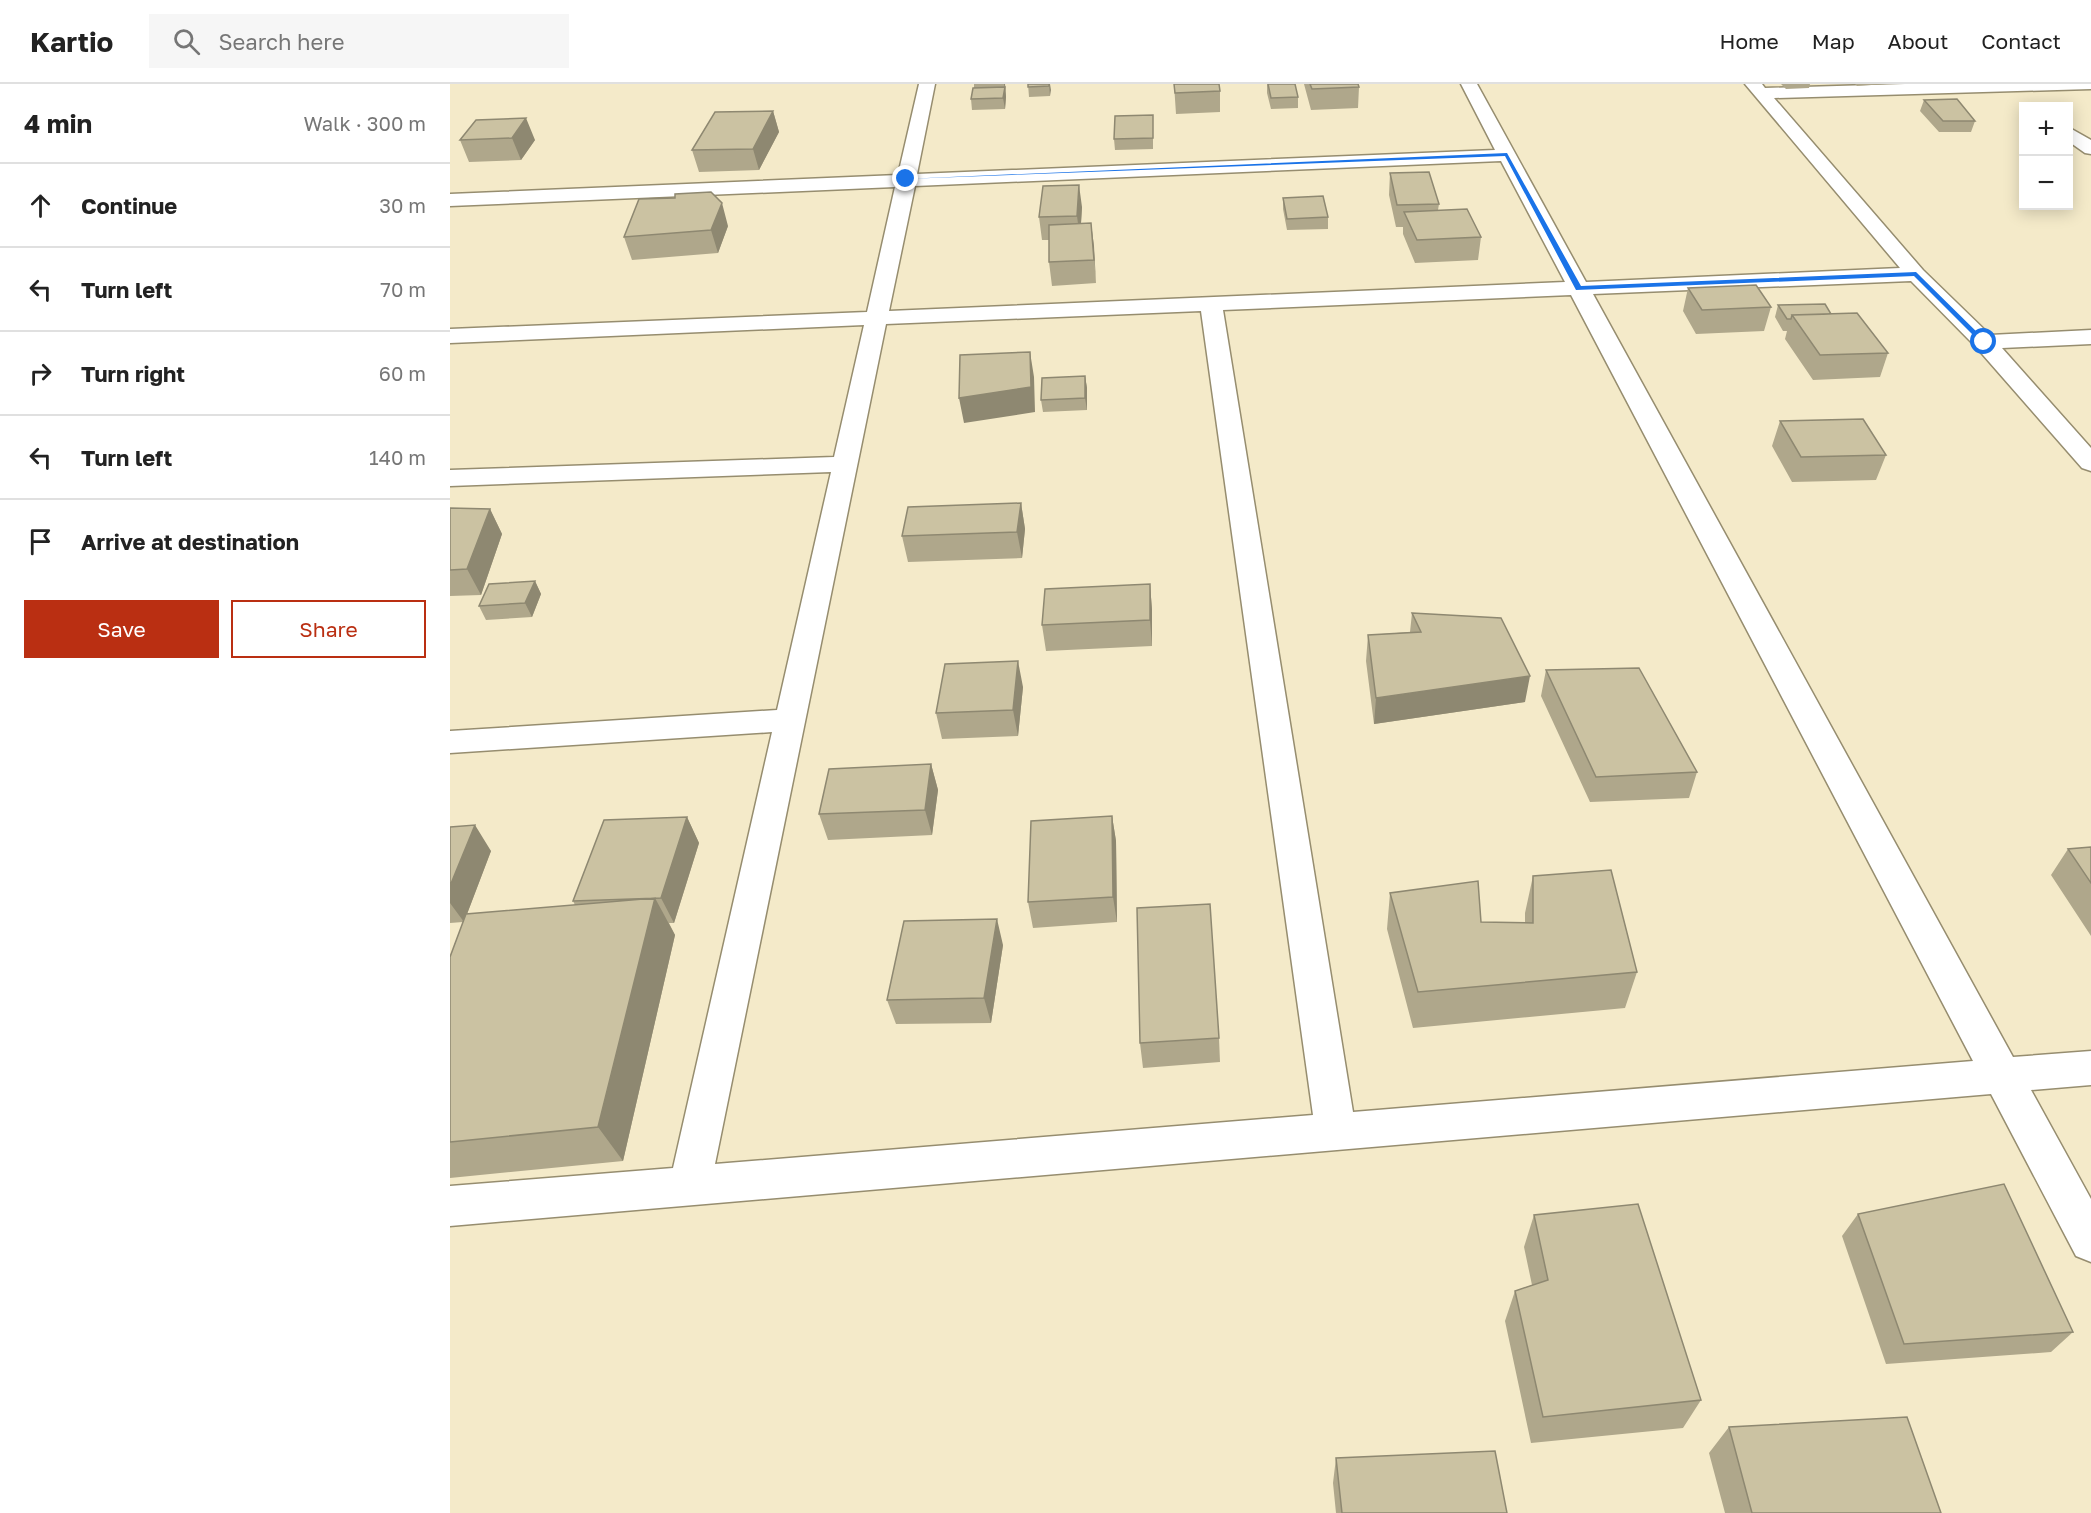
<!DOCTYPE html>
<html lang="en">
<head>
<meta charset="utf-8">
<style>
  :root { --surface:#fff; --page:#f6f6f6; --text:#222; --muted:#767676; --line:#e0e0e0; --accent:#ba2f12 }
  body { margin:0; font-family:"Golos Text",sans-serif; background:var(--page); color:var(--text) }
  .controls { position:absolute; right:18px; top:18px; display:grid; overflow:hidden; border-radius:0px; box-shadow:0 3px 15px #0003 }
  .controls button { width:54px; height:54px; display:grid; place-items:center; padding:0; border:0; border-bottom:2px solid var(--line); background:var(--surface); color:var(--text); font:30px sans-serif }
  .stop { position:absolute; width:18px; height:18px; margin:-14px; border:4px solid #1a73e8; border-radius:50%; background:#fff }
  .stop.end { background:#1a73e8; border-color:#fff; box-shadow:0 2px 6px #0008 }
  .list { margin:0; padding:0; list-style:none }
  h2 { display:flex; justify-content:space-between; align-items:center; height:78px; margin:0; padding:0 24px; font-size:26px }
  h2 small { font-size:20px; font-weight:400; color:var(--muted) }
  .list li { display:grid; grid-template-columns:39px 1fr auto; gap:18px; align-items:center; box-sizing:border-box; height:84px; padding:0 24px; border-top:2px solid var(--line) }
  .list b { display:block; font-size:22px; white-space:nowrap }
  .list em { font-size:20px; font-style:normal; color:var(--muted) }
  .actions { display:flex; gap:12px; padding:18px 24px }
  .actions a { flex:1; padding:14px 0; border:2px solid var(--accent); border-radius:0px; text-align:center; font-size:21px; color:var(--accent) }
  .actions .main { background:var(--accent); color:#fff }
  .icon { flex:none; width:33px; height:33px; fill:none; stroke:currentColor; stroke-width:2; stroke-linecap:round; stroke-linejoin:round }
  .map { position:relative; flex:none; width:1641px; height:1429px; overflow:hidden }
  header { display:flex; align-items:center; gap:36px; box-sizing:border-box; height:84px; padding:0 30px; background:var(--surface); border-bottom:2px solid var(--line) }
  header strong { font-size:28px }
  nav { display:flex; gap:33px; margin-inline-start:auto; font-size:21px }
  .search { width:420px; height:54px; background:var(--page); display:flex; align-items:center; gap:15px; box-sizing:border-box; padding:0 21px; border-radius:0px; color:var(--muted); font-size:22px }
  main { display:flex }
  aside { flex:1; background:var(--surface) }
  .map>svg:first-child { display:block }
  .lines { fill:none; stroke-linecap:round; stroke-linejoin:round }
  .minor-casing { stroke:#968d6f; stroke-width:3 }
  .minor { fill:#fff; fill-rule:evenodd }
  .wall { fill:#afa78b }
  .shaded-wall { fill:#8e8871 }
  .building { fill:#cbc2a2; stroke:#8e8871; stroke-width:1.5 }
  .route { fill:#1a73e8 }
</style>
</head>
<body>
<header>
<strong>Kartio</strong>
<div class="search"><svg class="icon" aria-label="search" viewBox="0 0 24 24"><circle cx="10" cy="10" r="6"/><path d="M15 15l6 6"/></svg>Search here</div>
<nav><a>Home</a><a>Map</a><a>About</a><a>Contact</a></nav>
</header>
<main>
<aside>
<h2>4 min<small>Walk · 300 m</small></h2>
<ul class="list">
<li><svg class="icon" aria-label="ahead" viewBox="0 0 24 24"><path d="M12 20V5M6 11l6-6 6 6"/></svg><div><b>Continue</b></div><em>30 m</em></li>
<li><svg class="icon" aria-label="left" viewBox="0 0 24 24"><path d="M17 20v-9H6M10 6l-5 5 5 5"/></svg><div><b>Turn left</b></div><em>70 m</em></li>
<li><svg class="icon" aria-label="right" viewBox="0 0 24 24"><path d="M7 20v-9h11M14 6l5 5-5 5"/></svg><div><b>Turn right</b></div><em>60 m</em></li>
<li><svg class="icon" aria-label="left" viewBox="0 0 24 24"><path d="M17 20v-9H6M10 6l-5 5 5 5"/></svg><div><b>Turn left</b></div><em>140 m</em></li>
<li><svg class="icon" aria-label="arrive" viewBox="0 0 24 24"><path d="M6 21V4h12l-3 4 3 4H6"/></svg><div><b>Arrive at destination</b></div></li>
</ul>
<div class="actions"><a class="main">Save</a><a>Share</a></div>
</aside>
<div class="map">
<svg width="1641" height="1429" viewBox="0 0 1641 1429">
  <rect width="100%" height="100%" fill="#f4eac9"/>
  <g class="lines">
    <defs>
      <path id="minor" d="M469,0H485L467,90L1045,66L1011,0H1027L1136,198L1450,184L1295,0H1312L1315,4L1455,0H1641V5L1324,14L1473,186L1540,251L1641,246V260L1552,264L1641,364V387L1632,384L1526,263L1461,197L1143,210L1563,973L1641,967V1001L1581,1006L1641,1115V1178L1626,1172L1541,1010L0,1142V1102L223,1084L322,648L0,669V647L327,626L381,388L0,402V386L384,373L414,241L0,259V245L417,228L445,103L0,122V110L448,91ZM1051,77L1115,198L439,227L465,102ZM1121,211L1523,977L903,1028L773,226ZM751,227L863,1031L265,1080L436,240Z
        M1618,43L1641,56V70L1635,69L1618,57Z"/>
    </defs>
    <use href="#minor" class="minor-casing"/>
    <use href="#minor" class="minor"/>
  </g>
  <path class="wall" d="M524,0H555L556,13L555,25L522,26L521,15L524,4Z
    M578,0H600V12L579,13Z
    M724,0L770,7V28L726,30Z
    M817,0L848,13V24L821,25L817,9Z
    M854,0H908L909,3L908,24L861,26Z
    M1331,0H1360L1359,4L1336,5Z
    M1405,0H1436L1407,2Z
    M1474,16L1525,37L1521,48H1489L1470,27Z
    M323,27L329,48L309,86L249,88L242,66Z
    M26,36L85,56L71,76L19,78L10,56Z
    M703,42V65L665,66L664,55Z
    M940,89L989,120L988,126L1031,153L1028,176L965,179L953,150V143H946L939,111Z
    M833,114L878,133V145L837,146L833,125Z
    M632,123L631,139H641L646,199L602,202L599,178V156H592L589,133Z
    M278,142L268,169L182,176L174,153Z
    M1238,204L1321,223L1314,247L1246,250L1233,227Z
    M1328,221L1381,230L1438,269L1430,293L1363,296L1335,255L1337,247H1333L1325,233Z
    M635,292L637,304V326L593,328L591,316Z
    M1330,337L1436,371L1426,396L1342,398L1322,362Z
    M571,419L575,445L572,474L458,478L452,452Z
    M0,424L40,425L52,450L31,511L0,512Z
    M85,497L91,510L82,533L36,536L29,522Z
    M700,500L702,526V562L596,567L592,541Z
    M962,529L1075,618L924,640L916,577L918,551L960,548Z
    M1096,586L1247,688L1239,714L1140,718L1091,612Z
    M573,603L568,652L492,655L486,629Z
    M481,680L488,706L482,751L378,756L369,730Z
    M662,732L666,757L667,838L583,844L578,818Z
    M237,733L249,759L224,839H219L225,851L173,1077L0,1094V873L13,838L0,839V743L41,767L17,830L125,821L123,817Z
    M1641,763V852L1601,791L1618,765Z
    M1083,792L1187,888L1175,924L963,944L937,845L940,809L1031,838L1075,839V829Z
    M553,861L541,939L446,940L437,916Z
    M769,954L770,978L693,984L690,959Z
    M1408,1130L1623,1248L1601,1268L1436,1280L1392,1152Z
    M1084,1131L1251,1316L1233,1344L1081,1359L1055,1237L1065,1207L1082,1201L1074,1163Z
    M1279,1343L1491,1429H1275L1259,1369Z
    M886,1374L1057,1429H886L883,1399Z"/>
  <path class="shaded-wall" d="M554,0H555L556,13L555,25L553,14L555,5Z
    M599,0H600L601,6L600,12Z
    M323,27L329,48L309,86L303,65Z
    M76,34L85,56L71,76L62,54Z
    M629,101L632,123L630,155L627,132Z
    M272,119L278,142L268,169L261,146Z
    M641,139L644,162L646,199L644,176Z
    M580,268L584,293L585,328L514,339L509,314Z
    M635,292L637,304V326L635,314Z
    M571,419L575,445L572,474L567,448Z
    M40,425L52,450L31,511L17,485Z
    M85,497L91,510L82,533L75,519Z
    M700,500L702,526V562L700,536Z
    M568,577L573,603L568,652L563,626Z
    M1080,592L1075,618L924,640L926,614Z
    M481,680L488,706L482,751L475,726Z
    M662,732L666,757L667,838L663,813Z
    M237,733L249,759L224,839L211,814Z
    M25,741L41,767L14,838L0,819V802Z
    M205,814L225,851L173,1077L148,1043Z
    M547,835L553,861L541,939L534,914Z"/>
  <path class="building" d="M578,0H599V2L578,3Z
    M724,0H769L770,7L725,9Z
    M818,0H845L848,13L821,14Z
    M860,0H908L909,3L862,5Z
    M555,3L553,14L521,15L523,4Z
    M1507,15L1525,37H1493L1474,16Z
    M323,27L303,65L242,66L265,28Z
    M703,31V54L664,55L665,32Z
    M76,34L62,54L10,56L26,36Z
    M979,88L989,120L947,121L940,89Z
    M629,101L627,132L589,133L593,102Z
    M261,108L272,119L261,146L174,153L189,115L225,114V110Z
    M873,112L878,133L837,135L833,114Z
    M1017,125L1031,153L967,156L954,128Z
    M641,139L644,176L599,178V141Z
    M1306,201L1321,223L1252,226L1238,204Z
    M1375,220L1381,230L1342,231L1341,235H1337L1328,221Z
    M1407,229L1438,269L1370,271L1342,231Z
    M580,268L581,303L509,314L510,271Z
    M635,292V314L591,316L592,294Z
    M1413,335L1436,371L1351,373L1330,337Z
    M571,419L567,448L452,452L458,423Z
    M0,424L40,425L17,485L0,486Z
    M85,497L75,519L29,522L39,500Z
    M700,500V536L592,541L595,505Z
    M962,529L1051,534L1080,592L926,614L918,551L971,548Z
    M568,577L563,626L486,629L495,580Z
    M1189,584L1247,688L1146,693L1096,586Z
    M481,680L475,726L369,730L379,685Z
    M662,732L663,813L578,818L581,737Z
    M237,733L211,814L123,817L154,736Z
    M25,741L0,802V743Z
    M1641,763V799L1618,765Z
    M1161,786L1187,888L968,908L940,809L1028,797L1031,838L1083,839V792Z
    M205,814L148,1043L0,1058V873L16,830Z
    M760,820L769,954L690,959L687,824Z
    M547,835L534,914L437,916L454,837Z
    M1554,1100L1623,1248L1454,1260L1408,1130Z
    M1188,1120L1251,1316L1093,1333L1065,1207L1098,1196L1084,1131Z
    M1457,1333L1491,1429H1302L1279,1343Z
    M1045,1367L1057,1429H892L886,1374Z"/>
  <path class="route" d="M1057,69L1131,202L1466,188L1537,258L1531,259L1464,192L1126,206L1055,72L454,95Z"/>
</svg>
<div class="controls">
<button>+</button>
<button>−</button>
</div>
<div class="stop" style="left:1534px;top:258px"></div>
<div class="stop end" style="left:456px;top:95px"></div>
</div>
</main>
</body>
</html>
